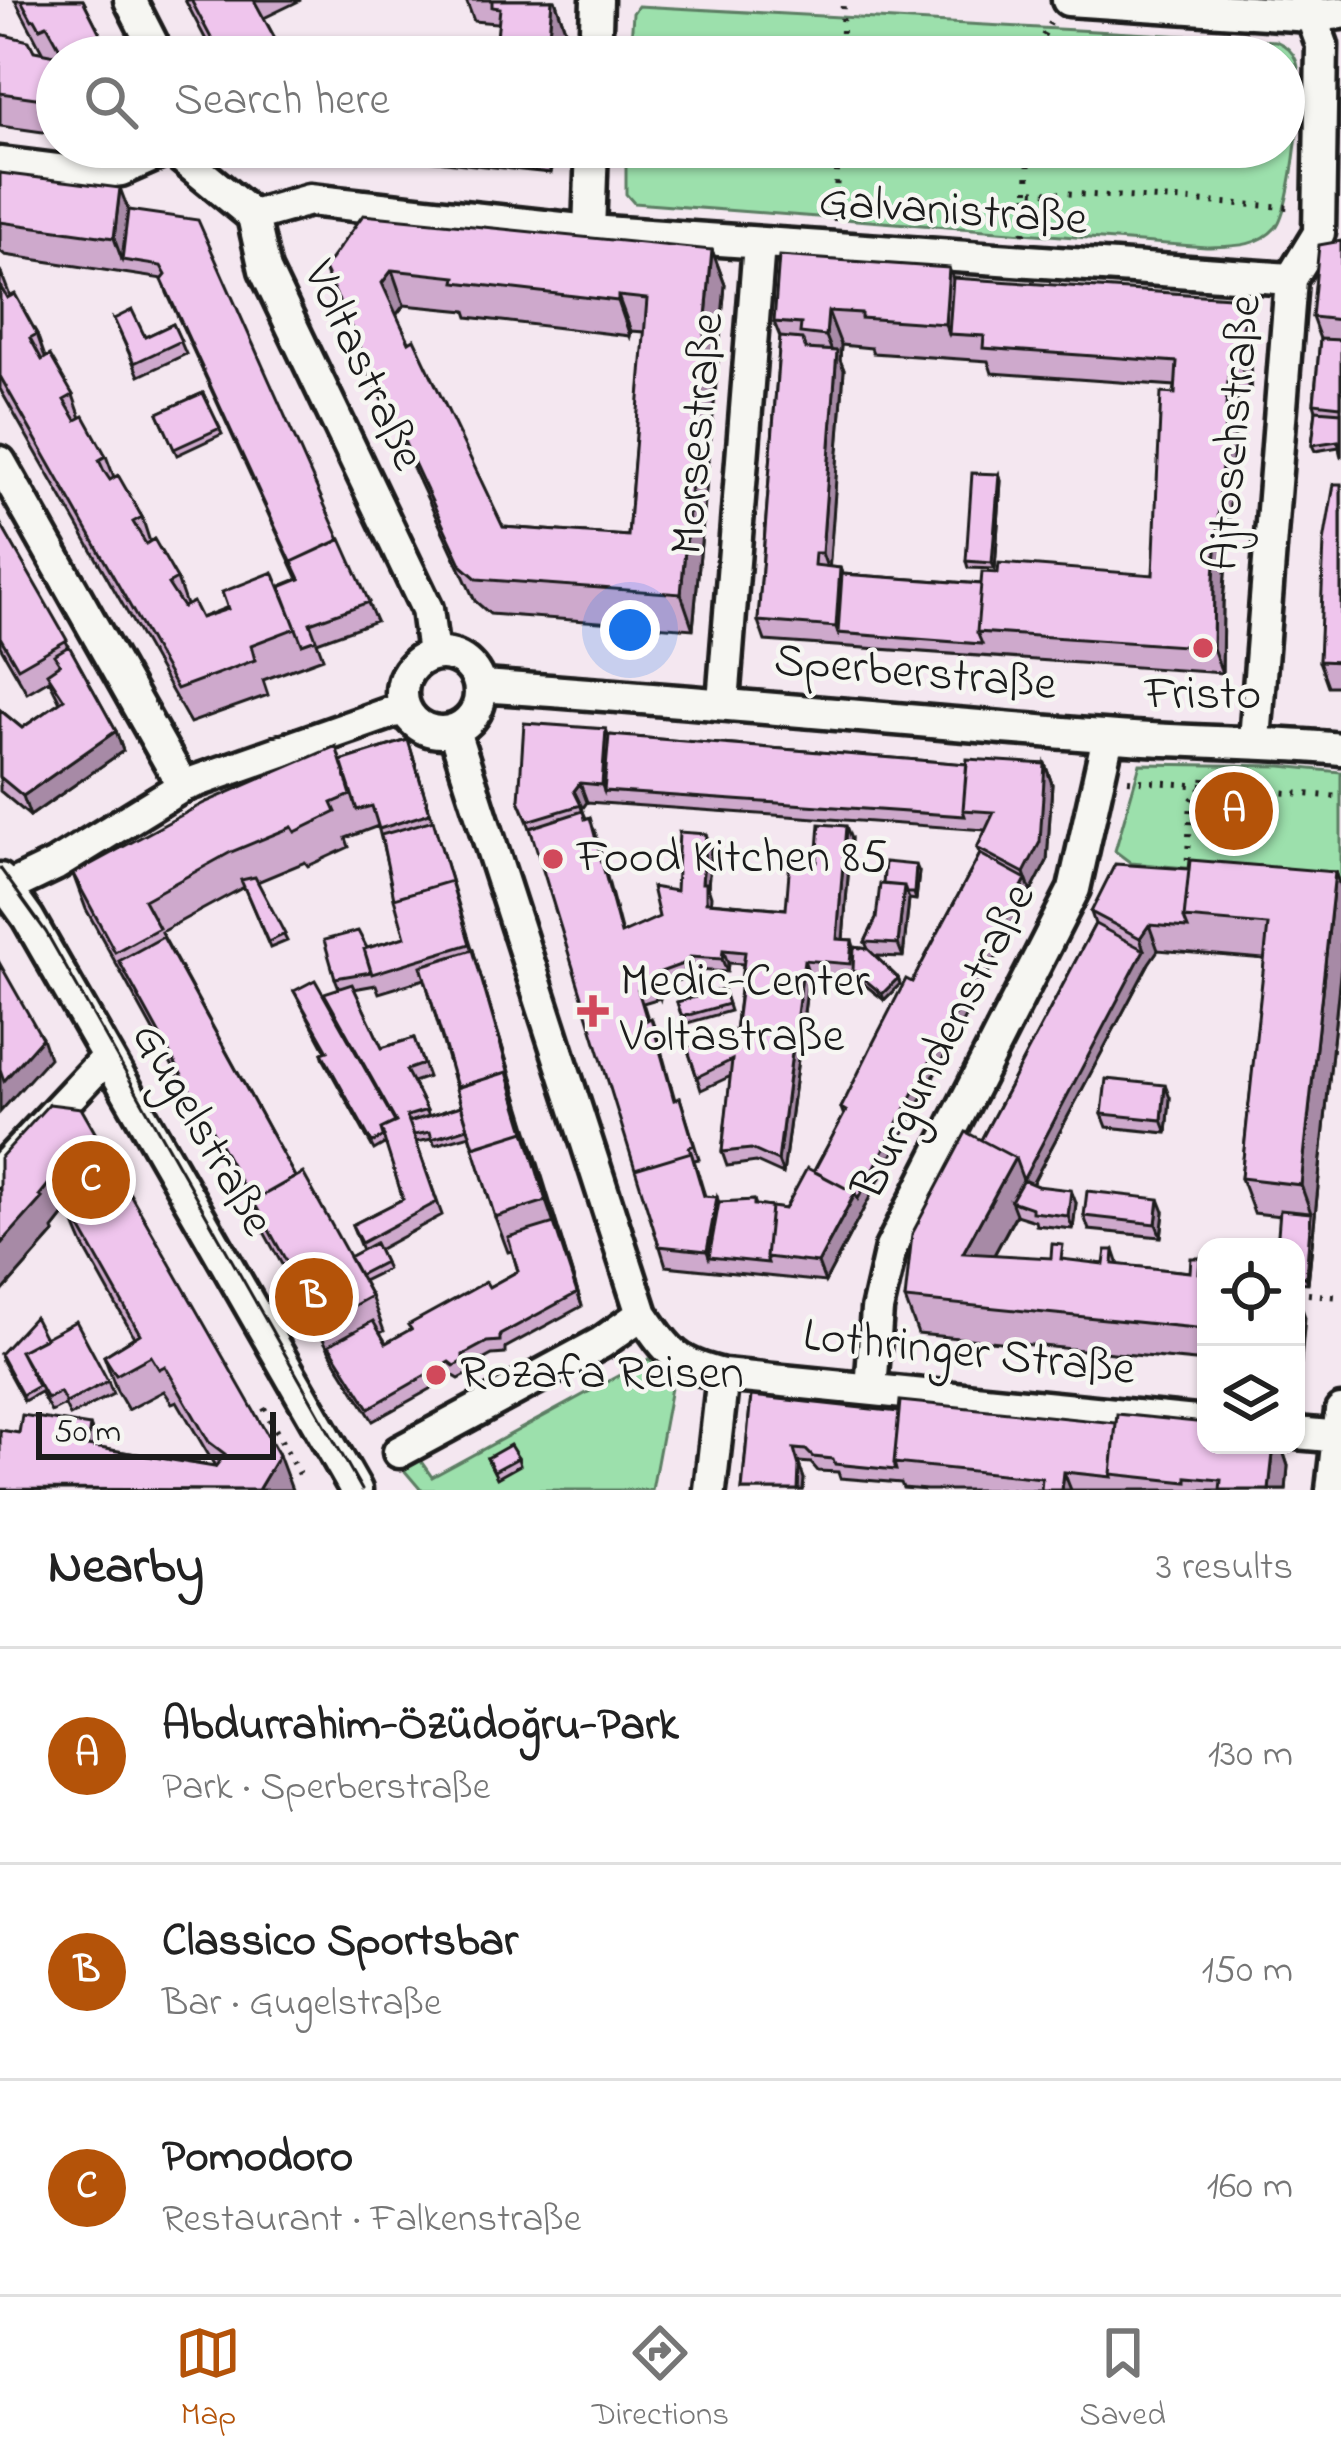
<!DOCTYPE html>
<html lang="en">
<head>
<meta charset="utf-8">
<style>
  :root { --surface:#fff; --page:#f2f2f2; --text:#222; --muted:#767676; --line:#e0e0e0; --accent:#b45309 }
  body { margin:0; font-family:"Indie Flower",sans-serif; background:var(--page); color:var(--text) }
  .controls { position:absolute; right:36px; bottom:36px; display:grid; overflow:hidden; border-radius:24px; box-shadow:0 3px 9px #0004 }
  .controls button { width:108px; height:108px; display:grid; place-items:center; padding:0; border:0; border-bottom:3px solid var(--line); background:var(--surface); color:var(--text); font:60px sans-serif }
  .scale { position:absolute; left:36px; bottom:30px; width:240px; box-sizing:border-box; padding-left:12px; border:6px solid #1c1c1c; border-top:0; font-size:33px; line-height:42px; white-space:nowrap; color:#1c1c1c; -webkit-text-stroke:9px #f6f6f2; paint-order:stroke }
  .you { position:absolute; left:630px; top:630px; width:42px; height:42px; margin:-30px; border:9px solid #fff; border-radius:50%; background:#1a73e8; box-shadow:0 0 0 18px #1a73e833 }
  .badge { display:grid; place-items:center; width:78px; height:78px; border-radius:50%; background:var(--accent); color:#fff; font-size:39px; font-weight:700 }
  .pin { position:absolute; translate:-50% -50%; border:6px solid #fff; box-shadow:0 3px 12px #0006 }
  .list { margin:0; padding:0; list-style:none }
  h2 { display:flex; justify-content:space-between; align-items:center; height:156px; margin:0; padding:0 48px; font-size:51px }
  h2 small { font-size:39px; font-weight:400; color:var(--muted) }
  .list li { display:grid; grid-template-columns:78px 1fr auto; gap:36px; align-items:center; box-sizing:border-box; height:216px; padding:0 48px; border-top:3px solid var(--line) }
  .list b { display:block; font-size:45px; white-space:nowrap }
  .list p { margin:0; font-size:39px; white-space:nowrap; color:var(--muted) }
  .list em { font-size:39px; font-style:normal; color:var(--muted) }
  .icon { flex:none; width:66px; height:66px; fill:none; stroke:currentColor; stroke-width:2; stroke-linecap:round; stroke-linejoin:round }
  .map { position:relative; flex:none; width:1341px; height:1490px; overflow:hidden }
  .search { position:absolute; background:var(--surface); box-shadow:0 3px 9px #0004; left:36px; right:36px; top:36px; height:132px; display:flex; align-items:center; gap:30px; box-sizing:border-box; padding:0 42px; border-radius:66px; color:var(--muted); font-size:45px }
  .sheet { height:804px; background:var(--surface) }
  nav { display:flex; justify-content:space-around; align-items:center; box-sizing:border-box; height:168px; border-top:3px solid var(--line); background:var(--surface); font-size:33px; color:var(--muted) }
  nav a { display:grid; justify-items:center; gap:6px }
  nav .on { color:var(--accent) }
  .map>svg:first-child { display:block }
  .green { fill:#9ce0ac; stroke:#5c7e64; stroke-width:3 }
  .lines { fill:none; stroke-linecap:round; stroke-linejoin:round }
  .street-casing { stroke:#1c1c1c; stroke-width:39 }
  .path { stroke:#1c1c1c; stroke-width:6; stroke-dasharray:3 9; stroke-linecap:butt }
  .street { stroke:#f6f6f2; stroke-width:30 }
  .tram { stroke:#1c1c1c; stroke-width:3 }
  .wall { fill:#cea9cc; stroke:#1c1c1c; stroke-width:3; fill-rule:evenodd }
  .shaded-wall { fill:#a78aa6; stroke:#1c1c1c; stroke-width:3 }
  .building { fill:#efc5ed; stroke:#1c1c1c; stroke-width:3; fill-rule:evenodd }
  .poi-dot { fill:#d1495b; stroke:#f6f6f2; stroke-width:4.5 }
  .labels { text-anchor:middle; dominant-baseline:central; stroke-width:9; stroke-linejoin:round; paint-order:stroke }
  .street-label { font-size:48px; fill:#1c1c1c; stroke:#f6f6f2 }
  .poi-label { font-size:48px; fill:#1c1c1c; stroke:#f6f6f2; text-anchor:start }
</style>
</head>
<body>
<div class="map">
<svg width="1341" height="1490" viewBox="0 0 1341 1490">
  <rect width="100%" height="100%" fill="#f4e7f0"/>
  <filter id="ink" filterUnits="userSpaceOnUse"><feTurbulence type="fractalNoise" baseFrequency=".00833" numOctaves="2"/><feDisplacementMap in="SourceGraphic" scale="24" xChannelSelector="R" yChannelSelector="G"/><feConvolveMatrix kernelMatrix="1 2 1 2 8 2 1 2 1" color-interpolation-filters="sRGB"/></filter>
  <g filter="url(#ink)">
    <path class="green" d="M638,6L1276,41C1285,45 1292,50 1296,60C1306,84 1292,207 1276,227C1258,248 1231,246 1206,247L634,203L626,194V147H1284V57H630L633,13Z
      M1140,764L1281,766L1341,772V882L1131,863L1115,851Z
      M649,1359L673,1377L652,1490H421L404,1470L420,1460L432,1477Z"/>
    <g class="lines">
      <defs>
        <path id="street" d="M130,0L159,57
          M1068,0L1311,16L1341,13
          M595,57L597,0
          M169,147L253,216L265,270L427,609L433,654
          M0,163L89,174L121,170L169,149
          M253,216L309,200L589,231L1291,279
          M589,231L592,147
          M0,462L183,786
          M402 693a39 39 0 1 1 78 0a39 39 0 1 1-78 0Z
          M481,686C688,700 895,720 1103,736C1182,743 1262,741 1341,749
          M723,702L759,244
          M454,731L642,1314C669,1353 676,1364 723,1375L710,1490
          M1255,740L1291,279L1319,233L1322,45L1306,0
          M0,879L28,918L356,1490
          M7,888L55,865L183,786L404,708
          M0,1171L107,1057
          M723,1375L1206,1423
          M871,1389L877,1310L891,1248L1074,889L1108,737
          M1296,1433L1341,1437
          M399,1452L601,1343L642,1314
          M1332,1490L1341,1411"/>
      </defs>
      <use href="#street" class="street-casing"/>
      <path class="path" d="M841,57L843,0
        M1032,57L1050,23
        M1028,191L1029,147
        M835,221L838,147
        M1024,234L1028,191L1289,207
        M1128,780L1341,797
        M1187,872L1191,801L1204,786L1205,770
        M1296,1293L1341,1297
        M264,1408L303,1482"/>
      <use href="#street" class="street"/>
      <path class="tram" d="M0,868L46,932L362,1490"/>
    </g>
    <path class="wall" d="M15,0H83L112,57H57V134L0,126V34L34,51L43,53Z
      M185,0H301L264,18L285,57H215Z
      M466,0H555L565,29L474,21Z
      M299,147H554L551,173Z
      M0,173L128,210L340,540L376,621L317,642L323,658L263,680L268,695L190,723L0,389V270L10,296L37,334L45,357L73,395L81,418L106,456L114,477L142,517L150,542L177,579L186,605L201,618L298,579L167,293L163,279L5,255L0,251Z
      M1341,241V458L1339,447L1315,451L1312,445L1316,410L1314,403L1320,339L1312,317Z
      M712,250L725,285L693,629L490,614L475,601L337,304L324,269ZM404,305L466,311L468,317L630,336L631,331L645,332L628,536L503,527L396,315Z
      M953,278L1253,323L1250,391L1238,390L1223,603L1222,673L765,641L758,621L780,337L774,322ZM841,345L871,348L873,353L988,361L992,373L1175,386L1153,575L981,584L842,574L840,568L829,567L844,370L840,360Z
      M114,319L145,337L173,324L186,354L139,376Z
      M203,393L222,434L177,455L158,413Z
      M999,474L1001,481L995,569L968,568L966,561Z
      M1341,484V686H1328L1319,661Z
      M0,523L116,731L123,751L30,816L0,791V710L22,728L60,702L49,680L27,693L0,646Z
      M609,735L967,764H1045L1052,784L1047,861L825,1282L666,1266L532,833L519,800ZM587,802L986,830L977,848L980,854L912,982L841,1108L844,1116L814,1171L785,1209L756,1205L754,1200L719,1203L705,1196L694,1160L699,1159L680,1098L675,1100L656,1032L651,1018L648,1019L643,1003L660,998L662,986L688,977L695,970L727,972L728,963L743,964L734,1040H727L687,1047L701,1090L731,1076L722,1152L727,1166L756,1162L783,1174L809,974L855,977L884,1000L900,984L898,978L875,956L903,957L909,899L916,900L919,872L883,884L876,919L865,942L868,949L854,947L852,940H843L851,839L817,862L786,909L711,902L708,887L711,847L676,891L659,917L622,934L595,831L586,818L582,809Z
      M408,740L582,1306L505,1348V1354L492,1355L468,1368V1374L459,1379L454,1376L373,1421L334,1359L86,909L73,874L341,761ZM378,826L405,937L367,948L335,978L339,988L327,1000L294,991L326,1051L322,1053L324,1060L374,1150L386,1143L403,1199L352,1225L362,1250L349,1257L295,1177L161,932L244,887L270,948L287,941L257,882L305,862L308,866L349,847L346,838ZM425,979L461,1106L429,1116L413,1082L428,1077L414,1038L382,1048L354,989L376,985L379,993ZM470,1135L495,1217L508,1252L512,1251L518,1271L386,1343L380,1333L384,1331L371,1296L363,1281L387,1269L378,1250L442,1215L415,1139L416,1142L432,1139L435,1145Z
      M1189,869L1335,872L1341,889V965L1308,1283L1296,1282V1247L1280,1216L1254,1213L1241,1178L1265,959L1158,950L1149,963L1032,1184L1076,1203L1073,1229L1036,1225L1035,1221L1016,1215L994,1255L1104,1264L1114,1250L1119,1265L1190,1272L1200,1258L1206,1274V1362L918,1334L905,1299L981,1140L1095,924L1091,912Z
      M723,989L730,1011L684,1024L677,1002Z
      M1170,1098L1167,1133L1107,1127L1102,1114Z
      M49,1104L292,1490H0L19,1433L90,1426L98,1448L215,1466L177,1401L172,1403L164,1391L128,1410L117,1391L104,1356L134,1337L83,1245L68,1210L53,1229L54,1233L0,1294Z
      M1164,1212L1161,1237L1089,1230L1084,1216Z
      M45,1338L108,1381L113,1394L70,1416L65,1405L51,1412L40,1392L24,1401L2,1361L0,1354Z
      M751,1396L1206,1445H1281L1288,1466L1286,1490H926L903,1488L901,1483L840,1478L838,1472L818,1471L811,1463L798,1462L804,1479L803,1490H742Z
      M487,1458H518L520,1465L497,1478Z"/>
    <path class="shaded-wall" d="M552,0H555L565,29L563,57H547Z
      M542,147H554L551,173Z
      M120,188L133,223L122,260L114,238Z
      M712,250L725,285L693,629L681,594Z
      M949,268L962,303L949,334L945,324Z
      M392,270L404,305L394,318L382,283Z
      M618,296L631,331L630,336L618,301Z
      M1244,298L1253,323L1250,391L1241,366Z
      M828,311L841,345L840,360L844,370L829,573L822,553L836,362L826,336Z
      M1229,365L1238,390L1223,603L1222,673L1213,648L1214,578Z
      M999,474L1001,481L995,569L992,563Z
      M840,568L847,587L838,633L836,627Z
      M606,729L613,748L604,791L602,785Z
      M116,731L123,751L30,816L23,796Z
      M1045,764L1052,784L1047,861L1031,892L1024,873Z
      M580,783L587,802L582,809L574,791Z
      M846,826L851,839L842,952L837,939Z
      M706,834L711,847L708,887L711,896L710,915L702,883Z
      M916,865L919,872L916,900L914,893Z
      M1335,872L1341,889V965L1308,1283L1306,1277L1311,1213L1301,1185Z
      M1026,879L1031,892L825,1282L818,1263Z
      M904,886L909,899L903,957L898,944Z
      M1149,925L1158,950L1149,963L1021,1205L1011,1201L1016,1214L976,1288L963,1253L1015,1158L1144,950L1140,938Z
      M473,950L538,1166L582,1306L546,1201Z
      M723,950L728,963L727,972L722,959Z
      M690,957L695,970L688,977L683,964Z
      M804,960L809,974L783,1174L778,1161Z
      M658,973L662,986L660,998L655,985Z
      M898,978L900,984L884,1000L882,994Z
      M42,1038L49,1058L0,1112V1069Z
      M1165,1085L1170,1098L1167,1133L1162,1120Z
      M56,1175L68,1210L53,1229L54,1233L0,1294V1245Z
      M1071,1190L1076,1203L1073,1229L1068,1216Z
      M717,1197L724,1217L709,1257L707,1251Z
      M1159,1199L1164,1212L1161,1237L1156,1224Z
      M1296,1292L1305,1317L1300,1372L1296,1362Z
      M90,1426L103,1461L87,1446Z
      M1274,1445H1281L1288,1466L1286,1490H1269Z
      M279,1455L292,1490H258Z
      M798,1462L804,1479L803,1490H798Z
      M1064,1472L1071,1490H1062Z"/>
    <path class="building" d="M21,0H83L112,57H57V101L0,93V34L29,41L34,51L60,56L62,52L47,25L40,28L35,19L32,20Z
      M191,0H254L285,57H221Z
      M492,0H552L547,57H495L500,8L492,7Z
      M0,173L120,188L114,238L0,222Z
      M128,210L198,220L340,540L292,562L294,568L162,280L166,275L161,266L122,260Z
      M363,215L712,250L681,594L477,579L462,566L324,269ZM392,270L456,277L455,282L618,301V296L647,299L628,536L503,527L414,339L409,342L382,283Z
      M1341,241V320L1312,317L1319,245Z
      M779,256L949,268L945,324L861,318V313L828,311L826,336L800,333L801,324L774,322Z
      M953,278L1244,298L1241,366L1229,365L1214,578L1213,648L977,632L982,572L998,573L999,563L1153,575L1161,393L1175,394L1177,362L983,348L984,336L949,334Z
      M0,286L7,298L15,294L37,334L30,338L42,360L50,355L73,395L64,400L76,420L84,416L106,456L99,460L104,471L110,480L118,475L142,517L133,522L146,544L154,539L177,579L168,584L183,607L193,602L201,618L228,609L222,592L273,572L296,628L251,645L255,660L177,689L0,376Z
      M132,310L145,337L173,324L181,341L134,363L114,319Z
      M780,337L802,339L806,349L837,351L822,553H815L814,565L840,568L836,627L758,621Z
      M1320,339L1341,340V406L1314,403Z
      M203,393L220,428L174,449L158,413Z
      M1316,410L1341,412V456L1338,441L1312,445Z
      M972,473L999,474L992,563L966,561Z
      M1334,484H1341V662L1319,661L1324,542Z
      M0,523L67,640L18,668L0,637Z
      M341,539L369,602L310,623L316,639L302,644L280,587L300,579L292,562Z
      M842,574L981,584L977,632L982,644L838,633Z
      M69,646L116,731L23,796L0,777V710L22,728L64,699L47,673L60,664L54,655Z
      M524,723L606,729L602,785L580,783L574,791L581,805L528,821L519,800Z
      M609,735L967,764L963,810L965,816L604,791Z
      M408,740L430,813L379,829L372,806L357,810L341,761Z
      M336,746L351,795L332,803L336,812L295,832L292,827L231,852L144,900L159,928L115,952L73,874L204,803Z
      M967,759L1045,764L1040,842L1024,873L977,848L994,812L963,810Z
      M583,811L585,819L590,817L621,934L659,917L652,887L676,891L679,832L706,834L702,883H706V902L786,909L790,860L817,862L820,824L846,826L837,939L852,940L850,964L804,960L778,1161L751,1149L722,1152L732,1060L697,1077L687,1047L723,1031L727,1040H734L745,952L723,950L722,959L690,957L683,964L658,973L655,985L638,990L647,1020L651,1018L674,1100L680,1098L694,1145L689,1147L693,1158L691,1152L635,1169L530,828Z
      M433,820L453,887L451,881L394,898L381,835Z
      M980,854L1026,879L858,1199L855,1193L814,1171L846,1111L841,1108L873,1043L906,979L912,982Z
      M1190,860L1335,872L1301,1185L1241,1178L1268,925L1184,918Z
      M885,862L916,865L914,893H906L904,886L883,884Z
      M1115,864L1189,869L1184,918L1188,928L1149,925L1140,938L1091,912Z
      M255,877L285,934L268,942L241,880Z
      M451,881L470,944L372,974L364,949L405,937L394,898Z
      M880,884L904,886L898,944L865,942L876,919Z
      M1095,924L1144,950L1023,1180L1015,1158L981,1140Z
      M358,931L367,948L364,949L371,972L335,978L324,940Z
      M163,937L295,1177L253,1201L256,1210L119,961Z
      M854,947L868,949L898,978L882,994L853,970Z
      M473,950L512,1084L507,1072L457,1087L421,966Z
      M0,964L42,1038L4,1081L0,1069Z
      M315,980L395,1122L381,1129L384,1136L372,1143L322,1053L328,1051L294,991Z
      M352,984L382,1048L414,1038L423,1064L406,1070L427,1110L407,1116L437,1202L361,1243L352,1225L403,1199L381,1129L396,1122L324,993Z
      M723,989L728,1004L682,1017L677,1002Z
      M507,1072L528,1141L525,1131L474,1147L456,1088Z
      M1106,1079L1165,1085L1162,1120L1102,1114Z
      M49,1104L81,1108L279,1455L258,1490L0,1489V1430L19,1433L22,1415L90,1426L87,1446L215,1467L225,1454L209,1442L165,1366L159,1369L151,1356L116,1375L104,1356L140,1334L70,1210L74,1208L56,1175L39,1196L42,1198L0,1245V1158Z
      M461,1106L468,1128L432,1139L430,1132L414,1135L409,1122Z
      M525,1131L546,1201L495,1217L473,1147Z
      M966,1132L1015,1158L963,1253L1051,1258L1052,1244L1063,1245L1061,1259L1104,1264L1106,1250H1114L1113,1264L1190,1272L1191,1258H1200L1199,1273L1206,1274V1329L905,1299L912,1234Z
      M691,1152L704,1196L717,1197L707,1251L659,1246L635,1169Z
      M807,1168L855,1193L818,1263L766,1257L771,1207L785,1209Z
      M303,1173L371,1296L321,1324L253,1201Z
      M1023,1180L1037,1186L1071,1190L1068,1216L1032,1212V1208L1011,1201Z
      M1087,1191L1159,1199L1156,1224L1084,1216Z
      M754,1200V1205L771,1207L766,1257L768,1263L709,1257L719,1202Z
      M1280,1210L1311,1213L1306,1277L1296,1276V1247H1277Z
      M554,1223L577,1293L500,1335V1341L487,1342L463,1355V1361L454,1366L449,1362L369,1408L329,1345L373,1321L386,1343L411,1329L408,1325L486,1282L489,1287L518,1271L508,1237Z
      M375,1243L384,1262L359,1275L349,1257Z
      M34,1317L45,1338L20,1351L38,1386L22,1395L0,1354Z
      M76,1321L108,1381L66,1403L60,1392L47,1399L20,1351Z
      M751,1396L899,1412L894,1463L896,1470L835,1464L833,1459L813,1457L806,1450L794,1449L799,1466L798,1490H742Z
      M900,1401L1116,1423L1111,1474L1112,1477L1064,1472L1062,1490H1041L1042,1478L894,1463Z
      M1117,1414L1206,1423V1445H1274L1269,1490H1220L1221,1480L1187,1477V1482L1111,1474Z
      M510,1445L518,1458L494,1471L487,1458Z"/>
  </g>
  <g class="poi-dot">
    <circle cx="1203" cy="648" r="12"/>
    <circle cx="553" cy="859" r="12"/>
    <path d="M587 993h12v12h12v12h-12v12h-12v-12h-12v-12h12z"/>
    <circle cx="436" cy="1375" r="12"/>
  </g>
  <g class="labels">
    <g class="street-label">
      <text transform="translate(953 212) rotate(4)">Galvanistraße</text>
      <text transform="translate(362 366) rotate(65)">Voltastraße</text>
      <text transform="translate(1235 433) rotate(-85)">Ajtoschstraße</text>
      <text transform="translate(699 434) rotate(-85)">Morsestraße</text>
      <text transform="translate(915 674) rotate(5)">Sperberstraße</text>
      <text transform="translate(945 1042) rotate(-63)">Burgundenstraße</text>
      <text transform="translate(201 1130) rotate(60)">Gugelstraße</text>
      <text transform="translate(969 1354) rotate(6)">Lothringer Straße</text>
    </g>
    <g class="poi-label">
      <text x="1203" y="696" text-anchor="middle">Fristo</text>
      <text x="577" y="859">Food Kitchen 85</text>
      <text x="620" y="983">Medic-Center<tspan x="620" dy="55">Voltastraße</tspan></text>
      <text x="460" y="1375">Rozafa Reisen</text>
    </g>
  </g>
</svg>
<div class="controls">
<button><svg class="icon" aria-label="locate" viewBox="0 0 24 24"><circle cx="12" cy="12" r="6"/><path d="M12 2v4M12 18v4M2 12h4M18 12h4"/></svg></button>
<button><svg class="icon" aria-label="layers" viewBox="0 0 24 24"><path d="M12 4l9 5-9 5-9-5zM3 14l9 5 9-5"/></svg></button>
</div>
<div class="scale">50 m</div>
<div class="you"></div>
<div class="pin badge" style="left:1234px;top:811px">A</div>
<div class="pin badge" style="left:314px;top:1297px">B</div>
<div class="pin badge" style="left:91px;top:1180px">C</div>
<div class="search"><svg class="icon" aria-label="search" viewBox="0 0 24 24"><circle cx="10" cy="10" r="6"/><path d="M15 15l6 6"/></svg>Search here</div>
</div>
<section class="sheet">
<h2>Nearby<small>3 results</small></h2>
<ul class="list">
<li><span class="badge">A</span><div><b>Abdurrahim-Özüdoğru-Park</b><p>Park · Sperberstraße</p></div><em>130 m</em></li>
<li><span class="badge">B</span><div><b>Classico Sportsbar</b><p>Bar · Gugelstraße</p></div><em>150 m</em></li>
<li><span class="badge">C</span><div><b>Pomodoro</b><p>Restaurant · Falkenstraße</p></div><em>160 m</em></li>
</ul>
</section>
<nav>
<a class="on"><svg class="icon" aria-label="map" viewBox="0 0 24 24"><path d="M3 6l6-2 6 2 6-2v14l-6 2-6-2-6 2zM9 4v14M15 6v14"/></svg>Map</a>
<a><svg class="icon" aria-label="directions" viewBox="0 0 24 24"><path d="M12 3l9 9-9 9-9-9zM9 14v-3h6M13 9l2 2-2 2"/></svg>Directions</a>
<a><svg class="icon" aria-label="saved" viewBox="0 0 24 24"><path d="M7 4h10v16l-5-4-5 4z"/></svg>Saved</a>
</nav>
</body>
</html>
